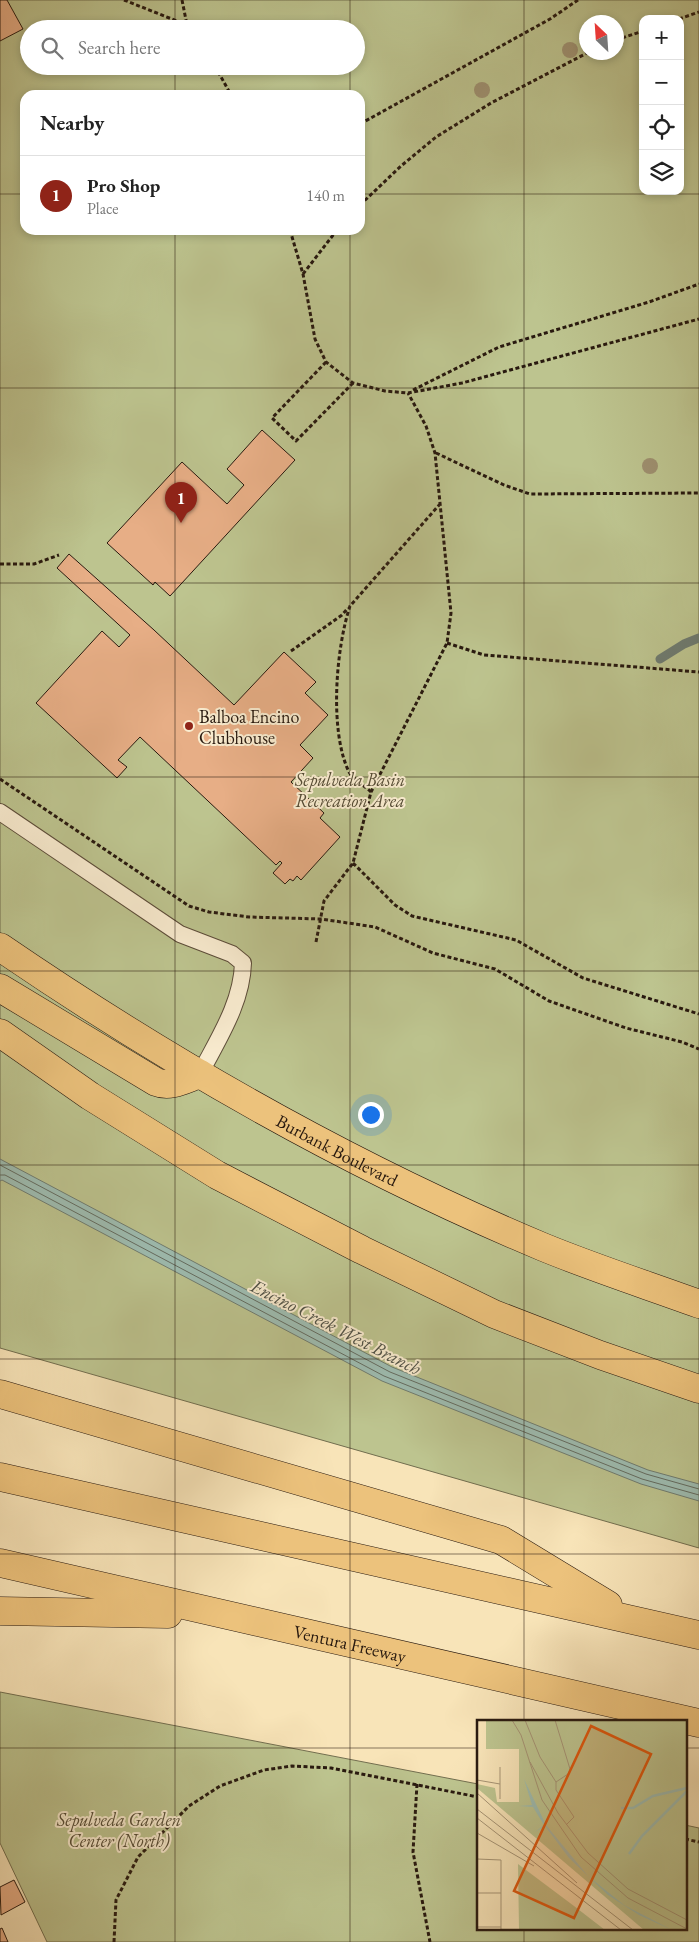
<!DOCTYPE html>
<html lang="en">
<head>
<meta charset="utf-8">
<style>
  :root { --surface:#fff; --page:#f2f2f2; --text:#222; --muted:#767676; --line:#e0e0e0; --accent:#8f2418 }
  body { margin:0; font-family:"EB Garamond",serif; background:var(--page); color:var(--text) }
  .controls { position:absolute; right:15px; top:15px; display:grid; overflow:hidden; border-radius:10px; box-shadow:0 2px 8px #0003 }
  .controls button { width:45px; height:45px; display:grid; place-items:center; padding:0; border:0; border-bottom:1px solid var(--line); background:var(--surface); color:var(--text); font:25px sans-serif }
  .compass { position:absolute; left:579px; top:15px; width:45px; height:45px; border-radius:50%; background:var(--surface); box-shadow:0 2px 8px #0003; rotate:335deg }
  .you { position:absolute; left:370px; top:1114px; width:18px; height:18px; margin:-12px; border:4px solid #fff; border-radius:50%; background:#1a73e8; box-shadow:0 0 0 8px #1a73e833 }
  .badge { display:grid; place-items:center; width:32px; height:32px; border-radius:50%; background:var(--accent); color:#fff; font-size:16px; font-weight:700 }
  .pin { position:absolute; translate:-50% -41px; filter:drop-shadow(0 1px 2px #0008) }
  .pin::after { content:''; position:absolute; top:26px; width:18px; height:15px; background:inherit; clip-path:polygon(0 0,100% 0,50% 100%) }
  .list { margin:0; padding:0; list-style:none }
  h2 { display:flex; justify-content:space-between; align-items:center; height:65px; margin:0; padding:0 20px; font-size:21px }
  h2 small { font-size:16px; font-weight:400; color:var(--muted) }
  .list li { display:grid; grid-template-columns:32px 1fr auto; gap:15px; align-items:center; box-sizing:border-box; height:80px; padding:0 20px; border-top:1px solid var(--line) }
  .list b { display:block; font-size:19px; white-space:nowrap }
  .list p { margin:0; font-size:16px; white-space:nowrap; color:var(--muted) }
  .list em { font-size:16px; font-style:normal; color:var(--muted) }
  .icon { flex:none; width:28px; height:28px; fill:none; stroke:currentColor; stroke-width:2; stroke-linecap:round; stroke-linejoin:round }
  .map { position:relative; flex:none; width:699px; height:1942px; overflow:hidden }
  .search { position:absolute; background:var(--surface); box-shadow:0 2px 8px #0003; left:20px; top:20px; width:345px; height:55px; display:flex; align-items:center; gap:12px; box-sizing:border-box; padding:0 18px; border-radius:28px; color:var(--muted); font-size:19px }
  .panel { position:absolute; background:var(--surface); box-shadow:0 2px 8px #0003; left:20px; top:90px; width:345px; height:145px; border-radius:15px }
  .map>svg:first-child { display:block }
  .green { fill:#bdc48f; stroke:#726e4f; fill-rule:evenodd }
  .water { fill:#9ebeb3; stroke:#6f7c71 }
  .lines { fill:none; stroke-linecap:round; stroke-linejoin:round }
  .shore { stroke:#636c61; stroke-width:1 }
  .stream { stroke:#6f7c71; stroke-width:9 }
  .building { fill:#e7ae86; stroke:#28190f }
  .lane-casing { stroke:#5c4c39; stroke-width:18 }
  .primary-casing { stroke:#28190f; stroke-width:29 }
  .highway-casing { stroke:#28190f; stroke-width:29 }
  .path { stroke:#28190f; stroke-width:3; stroke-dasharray:4 2.5; stroke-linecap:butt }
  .lane { stroke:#faedd1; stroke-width:16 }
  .primary { stroke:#ecc27c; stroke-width:28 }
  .highway { stroke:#ecc27c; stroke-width:28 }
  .tree { fill:#9e9070 }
  .grid { fill:none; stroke:#28190f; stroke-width:1; stroke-opacity:0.55 }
  .poi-dot { fill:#8f2418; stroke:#faedd1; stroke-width:2 }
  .labels { text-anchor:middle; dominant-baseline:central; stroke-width:4; stroke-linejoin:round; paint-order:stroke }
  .poi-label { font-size:18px; fill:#28190f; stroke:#faedd1; text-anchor:start }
  .park-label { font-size:18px; font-style:italic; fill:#554c35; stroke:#faedd1 }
  .street-label { font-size:18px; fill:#28190f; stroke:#faedd1 }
  .water-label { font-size:19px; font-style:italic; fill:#515348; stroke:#faedd1 }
  .inset-river { fill:none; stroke:#9ebeb3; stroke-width:2.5 }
  .inset-road { fill:none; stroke:#a59374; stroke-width:1 }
  .view { fill:#de560c; fill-opacity:0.15; stroke:#de560c; stroke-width:2.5 }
  .inset-edge { fill:none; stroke:#28190f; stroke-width:2.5 }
</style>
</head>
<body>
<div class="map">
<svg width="699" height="1942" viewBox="0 0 699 1942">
  <rect width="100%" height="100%" fill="#f8e4b8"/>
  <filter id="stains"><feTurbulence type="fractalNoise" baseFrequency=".004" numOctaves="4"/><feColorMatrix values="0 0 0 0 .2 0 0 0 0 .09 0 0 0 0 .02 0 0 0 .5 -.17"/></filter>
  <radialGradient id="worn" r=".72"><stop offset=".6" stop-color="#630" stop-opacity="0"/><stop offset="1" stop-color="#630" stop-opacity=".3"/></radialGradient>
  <path class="green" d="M0,0H699V1548L0,1348ZM643,19H680V191H643ZM586,22H616V52H586ZM29,29H356V66H29ZM25,95H360V230H25Z
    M0,1692L478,1784V1928H685V1825L699,1828V1942H47L0,1843Z"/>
  <path class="water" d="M0,1159L392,1367L648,1470L699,1484V1501L641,1484L382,1381L2,1180L0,1181Z"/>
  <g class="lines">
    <path class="shore" d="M0,1165L390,1372L646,1474L699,1489
      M0,1175H5L384,1376L642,1479L699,1495"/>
    <path class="stream" d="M660,659L684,644L699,638"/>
  </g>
  <path class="building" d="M0,0H7L23,29L0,41Z
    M262,430L295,460L170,596L155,582L153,585L107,543L182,462L227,504L244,485L227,469Z
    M69,554L154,630L234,705L284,652L316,682L305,693L328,715L300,745L313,758L291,782L324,813L320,818L340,837L301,880L297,876L293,881L290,879L285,884L273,873L282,863L280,861L276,865L140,737L118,760L127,767L117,778L36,703L102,631L119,647L130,635L57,568Z
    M14,1880L25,1902L1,1915L0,1887Z
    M2,1928L8,1942H0V1929Z"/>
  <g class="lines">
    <defs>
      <path id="lane" d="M0,812L180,934L232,954L243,963C242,1003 218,1039 200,1074"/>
      <g id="primary">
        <path id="s1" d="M0,947C171,1064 352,1167 543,1247C594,1268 647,1285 699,1304"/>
        <path d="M0,988L156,1082C171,1088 185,1079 200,1074"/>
        <path d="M0,1033L90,1096L217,1175L362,1250L494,1314L600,1355L699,1389"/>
      </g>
      <g id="highway">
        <path d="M0,1394L501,1540L608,1605"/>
        <path d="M0,1477L699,1635"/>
        <path id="s2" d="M0,1563L699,1723"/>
        <path d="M0,1611L168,1614"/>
      </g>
    </defs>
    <use href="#lane" class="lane-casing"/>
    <use href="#primary" class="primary-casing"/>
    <use href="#highway" class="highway-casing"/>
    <path class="path" d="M124,0L187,25
      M182,0L187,25L190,29
      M679,19L699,12
      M616,40L643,31
      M215,66L231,95
      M360,124L550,19L578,0
      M360,205L401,166L436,137L491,103L589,52
      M290,230L303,274L315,339L326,362L353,383L385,391L408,393L462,383L699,319
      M303,274L337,230
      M326,362L272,418L296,441L353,383
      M413,390L499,347L649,302L699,284
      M436,453L504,485L530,494L699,493
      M0,564H34L59,555
      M447,643L484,655L699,672
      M291,651L342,615L348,608
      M0,779L189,906L209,912L249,917L321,919L375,927L433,953L495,969L549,1001L626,1028L682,1042L699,1049
      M371,792C365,786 353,779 349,772C329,731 336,648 350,606L440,504
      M353,863L395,905L412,916L516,940L583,978L699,1014
      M316,942L324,901L353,863L371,792L447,643L451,613L435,453L426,426L408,393
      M417,1784L413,1852L430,1942
      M685,1839L699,1842
      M114,1942L116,1900L138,1857L189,1806L220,1786L264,1770L292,1766L331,1768L478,1797"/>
    <use href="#lane" class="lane"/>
    <use href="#primary" class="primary"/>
    <use href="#highway" class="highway"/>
  </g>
  <g class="tree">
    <circle cx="570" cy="50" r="8"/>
    <circle cx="482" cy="90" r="8"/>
    <circle cx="650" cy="466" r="8"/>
  </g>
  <path class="grid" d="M175,0V29M350,0V29M524,0V1721M175,66V95M350,66V95M0,194H25M360,194H699M175,230V1942M350,230V1942M0,388H699M0,583H699M0,777H699M0,971H699M0,1165H699M0,1359H699M0,1554H699M0,1748H478M685,1748H699M524,1928V1942"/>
  <circle class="poi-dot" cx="189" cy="726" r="5"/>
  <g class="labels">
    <g class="poi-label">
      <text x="199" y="716">Balboa Encino<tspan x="199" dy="21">Clubhouse</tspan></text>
    </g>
    <g class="park-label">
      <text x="350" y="779">Sepulveda Basin<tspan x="350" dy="21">Recreation Area</tspan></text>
      <text x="119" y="1819">Sepulveda Garden<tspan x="119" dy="21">Center (North)</tspan></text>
    </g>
    <g class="street-label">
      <text stroke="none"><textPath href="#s1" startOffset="394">Burbank Boulevard</textPath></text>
      <text stroke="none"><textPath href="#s2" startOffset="359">Ventura Freeway</textPath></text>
    </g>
    <g class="water-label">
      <text transform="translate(336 1327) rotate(27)">Encino Creek West Branch</text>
    </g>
  </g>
  <g transform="translate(477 1720)">
    <rect width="210" height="210" fill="#f8e4b8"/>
    <path d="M9,0H210V210H167L0,68V64L18,68L20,82H42V29H9ZM41,144L97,186L128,210H42Z" fill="#bdc48f"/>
    <path d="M47,59L69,105L111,156L147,185L195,210L162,195L131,175L92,138L68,106L58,112L67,105L56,87L42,86L55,85Z" fill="#9ebeb3"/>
    <path class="inset-river" d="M144,88H156L176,76L210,68M152,134L165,116L210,71"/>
    <path class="inset-road" d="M35,0L44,15L65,80L104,137L151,178L210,209M48,0L63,37L79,62V70L97,97L89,105M78,0L93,49L91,54L79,62M53,42L81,93L111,133L151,169L210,200M0,60L23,64M0,73L100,163M23,79V47M0,89L156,210M0,98L144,210M0,113L57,146M0,139L24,140V210M0,173H24M0,207H24"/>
    <path class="view" d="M114,6L174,34L97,198L37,171Z"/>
    <rect width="210" height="210" class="inset-edge"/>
  </g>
  <rect width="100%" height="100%" filter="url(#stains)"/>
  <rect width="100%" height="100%" fill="url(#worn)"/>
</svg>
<div class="controls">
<button>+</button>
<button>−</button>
<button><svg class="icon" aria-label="locate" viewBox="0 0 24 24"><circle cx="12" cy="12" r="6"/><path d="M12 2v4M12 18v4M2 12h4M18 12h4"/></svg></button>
<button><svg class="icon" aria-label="layers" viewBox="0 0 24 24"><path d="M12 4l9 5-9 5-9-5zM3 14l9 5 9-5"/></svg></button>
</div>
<svg class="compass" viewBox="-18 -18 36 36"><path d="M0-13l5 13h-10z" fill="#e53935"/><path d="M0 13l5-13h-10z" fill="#767676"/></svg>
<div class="you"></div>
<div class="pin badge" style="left:181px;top:523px">1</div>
<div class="search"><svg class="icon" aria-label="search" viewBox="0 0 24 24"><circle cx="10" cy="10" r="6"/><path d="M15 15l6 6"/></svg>Search here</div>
<section class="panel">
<h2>Nearby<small></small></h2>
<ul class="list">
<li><span class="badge">1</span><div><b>Pro Shop</b><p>Place</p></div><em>140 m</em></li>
</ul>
</section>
</div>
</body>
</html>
